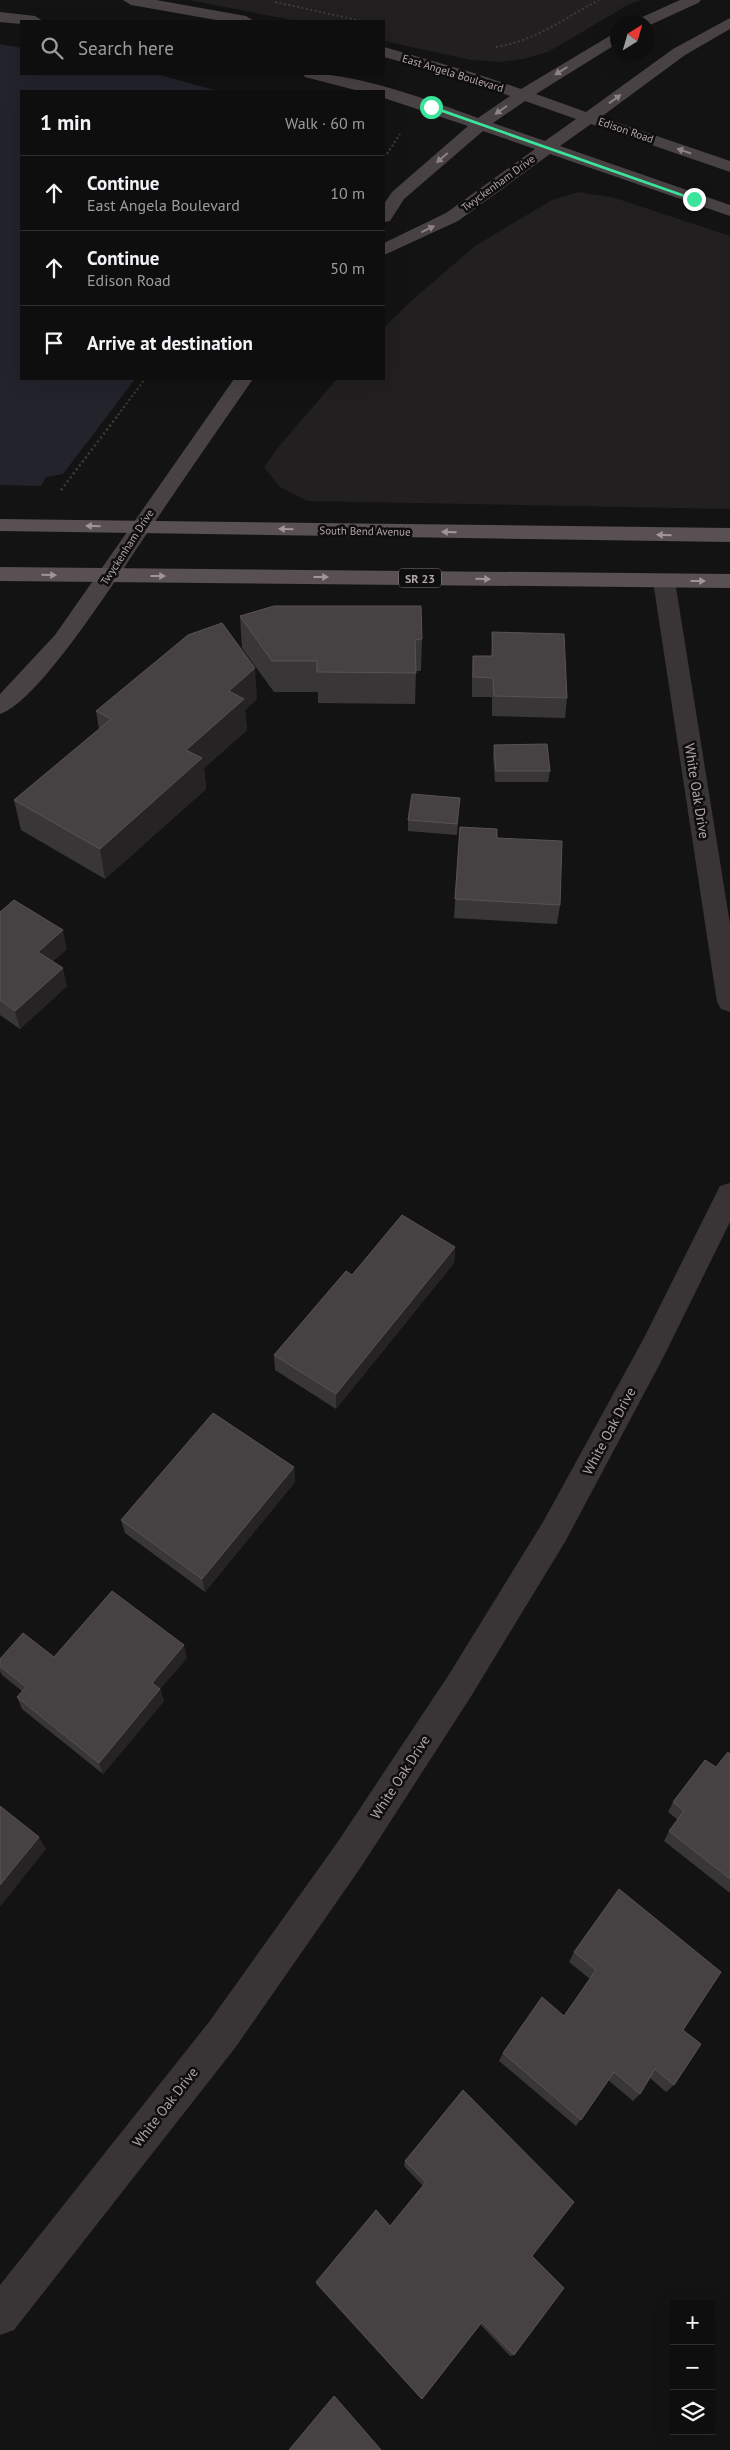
<!DOCTYPE html>
<html lang="en">
<head>
<meta charset="utf-8">
<style>
  :root { --surface:#0f0e0e; --page:#1d1c1c; --text:#f1f3f6; --muted:#9b9c9e; --line:#2f2e2e }
  body { margin:0; font-family:"PT Sans",sans-serif; background:var(--page); color:var(--text) }
  .controls { position:absolute; right:15px; bottom:15px; display:grid; overflow:hidden; border-radius:0px; box-shadow:0 5px 20px #0002 }
  .controls button { width:45px; height:45px; display:grid; place-items:center; padding:0; border:0; border-bottom:1px solid var(--line); background:var(--surface); color:var(--text); font:25px sans-serif }
  .compass { position:absolute; left:610px; top:15px; width:45px; height:45px; border-radius:50%; background:var(--surface); box-shadow:0 5px 20px #0002; rotate:37deg }
  .stop { position:absolute; width:15px; height:15px; margin:-11px; border:4px solid #3be49a; border-radius:50%; background:#fff }
  .stop.end { background:#3be49a; border-color:#fff; box-shadow:0 1px 5px #0008 }
  .list { margin:0; padding:0; list-style:none }
  h2 { display:flex; justify-content:space-between; align-items:center; height:65px; margin:0; padding:0 20px; font-size:21px }
  h2 small { font-size:16px; font-weight:400; color:var(--muted) }
  .list li { display:grid; grid-template-columns:32px 1fr auto; gap:15px; align-items:center; box-sizing:border-box; height:75px; padding:0 20px; border-top:1px solid var(--line) }
  .list b { display:block; font-size:19px; white-space:nowrap }
  .list p { margin:0; font-size:16px; white-space:nowrap; color:var(--muted) }
  .list em { font-size:16px; font-style:normal; color:var(--muted) }
  .icon { flex:none; width:28px; height:28px; fill:none; stroke:currentColor; stroke-width:2; stroke-linecap:round; stroke-linejoin:round }
  .map { position:relative; flex:none; width:730px; height:2450px; overflow:hidden }
  .search { position:absolute; background:var(--surface); box-shadow:0 5px 20px #0002; left:20px; top:20px; width:365px; height:55px; display:flex; align-items:center; gap:12px; box-sizing:border-box; padding:0 18px; border-radius:0px; color:var(--muted); font-size:19px }
  .panel { position:absolute; background:var(--surface); box-shadow:0 5px 20px #0002; left:20px; top:90px; width:365px; height:290px; border-radius:0px }
  .map>svg:first-child { display:block }
  .built { fill:#211f1f }
  .green { fill:#23232c }
  .lines { fill:none; stroke-linecap:round; stroke-linejoin:round }
  .path-far1 { stroke:#403a3c; stroke-width:2; stroke-dasharray:2 2.5; stroke-linecap:butt }
  .path { stroke:#403a3c; stroke-width:2.5; stroke-dasharray:2 3; stroke-linecap:butt }
  .street { fill:#393435; fill-rule:evenodd }
  .secondary { fill:#494244; fill-rule:evenodd }
  .primary { fill:#585053; fill-rule:evenodd }
  .wall { fill:#393637 }
  .shaded-wall { fill:#252323 }
  .building { fill:#464243; stroke:#585254 }
  .oneway { fill:#8f8287 }
  .oneway2 { fill:#a29499 }
  .route { fill:#3be49a }
  .labels { text-anchor:middle; dominant-baseline:central; stroke-width:5; stroke-linejoin:round; paint-order:stroke }
  .far-street-label { font-size:11px; fill:#b4a5ab; stroke:#0f0e0e }
  .shield { fill:#0f0e0e; stroke:#82787c; stroke-width:1 }
  .shield-label { font-size:12px; font-weight:bold; fill:#b4a5ab }
  .street-label { font-size:14px; fill:#b4a5ab; stroke:#0f0e0e }
</style>
</head>
<body>
<div class="map">
<svg width="730" height="2450" viewBox="0 0 730 2450">
  <rect width="100%" height="100%" fill="#141313"/>
  <path class="built" d="M189,0H641L630,4L548,52L523,59L500,62L471,60L384,41V21H297Z
    M578,192L615,198L730,236V509L307,501L280,487L264,467L280,445L337,379H384V328L409,303L475,246L552,200Z"/>
  <path class="green" d="M0,44L21,48V74H156L218,91H21V379H135L63,474L46,477L41,486L0,485Z"/>
  <g class="lines">
    <path class="path-far1" d="M275,2L362,21
      M496,47C535,41 565,18 599,0
      M387,154L400,134
      M118,415L145,379"/>
    <path class="path" d="M61,490L119,414"/>
    <path class="street" d="M664,574L671,576L675,581L730,924V1012L721,1009L717,1002L653,581L657,576Z
      M730,1183V1222L664,1356L565,1542L470,1698L361,1867L235,2048L14,2330L0,2335V2285L209,2022L337,1843L448,1676L543,1522L644,1338L720,1186Z"/>
    <path class="secondary" d="M123,0H156L246,16L254,21H222L131,5Z
      M680,0H701L698,3L650,25L648,26V22H636L638,19Z
      M0,12L35,16L43,21H21V24L0,22Z
      M730,18V29L685,55L601,117L730,161V172L591,124L560,146L730,205V216L550,154L458,221L384,255V243L446,213L535,149L483,131L404,199L390,221L384,222V204L392,192L468,126L384,98V91H359L305,77L303,74C352,71 431,101 478,118L510,96L462,79L384,57V47L474,73L521,89L618,31V43L536,94L586,112L673,49ZM525,101L576,119L545,141L493,123Z
      M234,379H253C219,428 185,477 152,526C125,565 40,702 0,714V694L55,635Z"/>
    <path class="primary" d="M0,519L730,528V542L0,531Z
      M0,567L730,574V588L0,581Z"/>
  </g>
  <path class="wall" d="M240,616L422,639L421,671H416L415,704L318,703V692H274L242,648Z
    M492,632L567,698L565,718L492,716V697H472V675L473,656H491Z
    M257,699L245,710L247,730L204,768L206,789L105,879L21,830L14,800L99,729L96,711Z
    M494,745L550,771L548,782H495L493,755Z
    M459,809L457,835L408,831V820Z
    M460,827L497,838L560,905L557,924L454,918Z
    M0,912L67,949L53,961L67,986L20,1029L0,1015Z
    M455,1247L454,1263L336,1409L275,1370L274,1355L352,1275Z
    M294,1467L295,1482L205,1592L125,1533L121,1520Z
    M54,1657L187,1658L160,1689L164,1701L103,1774L22,1709L17,1697L22,1691L2,1675L0,1671V1659Z
    M730,1754V1893L664,1841L669,1831L678,1820L668,1812L673,1802L716,1767Z
    M574,1952L683,2030L674,2085L666,2092L650,2078L640,2094L633,2101L608,2080L576,2126L499,2061L503,2053L564,2016L590,1979L569,1962Z
    M405,2161L532,2256L514,2355L510,2356L480,2324L422,2399H421L317,2285L316,2282L390,2226L423,2186L404,2166Z"/>
  <path class="shaded-wall" d="M255,668L257,699L245,710L247,730L204,768L206,789L105,879L100,849L186,750L229,691Z
    M63,930L67,949L42,971L38,952Z
    M63,968L67,986L20,1029L15,1011Z
    M455,1247L454,1263L336,1409V1394Z
    M294,1467L295,1482L205,1592L202,1579Z
    M184,1645L187,1658L160,1689L164,1701L103,1774L99,1763L152,1683Z
    M39,1837L46,1849L0,1907V1885Z
    M334,2396H335L382,2450H381Z"/>
  <path class="building" d="M274,606H421L422,639L415,640L416,673L317,672V661H272L240,616Z
    M222,623L255,668L229,691L244,699L186,750L202,758L100,849L14,800L111,719L96,711L188,635Z
    M492,632L564,634L567,698L494,696L493,678L473,677V656H493Z
    M547,744L550,771H496L494,745Z
    M412,794L460,798L457,824L408,820Z
    M460,827L497,829V838L562,841L560,905L455,899Z
    M14,900L63,930L38,952L63,968L15,1011L0,1000V912Z
    M402,1215L455,1247L336,1394L274,1355L346,1271L352,1275Z
    M213,1413L294,1467L202,1579L121,1520Z
    M112,1591L184,1645L152,1683L160,1689L99,1763L17,1697L26,1687L0,1666V1659L23,1633L54,1657Z
    M728,1752L730,1754V1879L669,1831L684,1811L673,1802L705,1760L716,1767Z
    M0,1806L39,1837L0,1885Z
    M619,1889L721,1972L683,2030L701,2044L674,2085L655,2069L640,2094L614,2072L581,2120L503,2053L542,1997L564,2016L596,1970L574,1952Z
    M463,2090L574,2202L532,2256L564,2288L514,2355L482,2322L422,2399L316,2282L376,2210L390,2226L426,2182L405,2161Z
    M334,2396L381,2450H289Z"/>
  <defs><path id="oneway-solid" d="M-6-.8H1V-3.2L6.5 0L1 3.2V.8H-6Z" transform="scale(1.25)"/></defs>
  <g class="oneway">
    <use href="#oneway-solid" transform="translate(561 71) rotate(148)"/>
    <use href="#oneway-solid" transform="translate(615 99) rotate(-36)"/>
    <use href="#oneway-solid" transform="translate(501 110) rotate(145)"/>
    <use href="#oneway-solid" transform="translate(684 151) rotate(-161)"/>
    <use href="#oneway-solid" transform="translate(442 158) rotate(139)"/>
    <use href="#oneway-solid" transform="translate(428 229) rotate(-26)"/>
  </g>
  <g class="oneway2">
    <use href="#oneway-solid" transform="translate(93 526) rotate(-178)"/>
    <use href="#oneway-solid" transform="translate(286 529) rotate(-178)"/>
    <use href="#oneway-solid" transform="translate(449 532) rotate(-179)"/>
    <use href="#oneway-solid" transform="translate(664 535) rotate(-179)"/>
    <use href="#oneway-solid" transform="translate(49 575) rotate(1)"/>
    <use href="#oneway-solid" transform="translate(158 576)"/>
    <use href="#oneway-solid" transform="translate(321 577)"/>
    <use href="#oneway-solid" transform="translate(483 579) rotate(1)"/>
    <use href="#oneway-solid" transform="translate(698 581)"/>
  </g>
  <path class="route" d="M430,106H433L697,199L692,200L430,108Z"/>
  <g class="labels">
    <g class="far-street-label">
      <text transform="translate(453 73) rotate(17)">East Angela Boulevard</text>
      <text transform="translate(626 130) rotate(19)">Edison Road</text>
      <text transform="translate(498 183) rotate(-36)">Twyckenham Drive</text>
      <text transform="translate(365 531) rotate(1)">South Bend Avenue</text>
      <text transform="translate(127 547) rotate(-57)">Twyckenham Drive</text>
    </g>
    <rect class="shield" x="399" y="568.5" width="42" height="19" rx="4"/>
    <g class="shield-label">
      <text x="420" y="578">SR 23</text>
    </g>
    <g class="street-label">
      <text transform="translate(697 791) rotate(81)">White Oak Drive</text>
      <text transform="translate(609 1431) rotate(-62)">White Oak Drive</text>
      <text transform="translate(400 1777) rotate(-57)">White Oak Drive</text>
      <text transform="translate(165 2107) rotate(-52)">White Oak Drive</text>
    </g>
  </g>
</svg>
<div class="controls">
<button>+</button>
<button>−</button>
<button><svg class="icon" aria-label="layers" viewBox="0 0 24 24"><path d="M12 4l9 5-9 5-9-5zM3 14l9 5 9-5"/></svg></button>
</div>
<svg class="compass" viewBox="-18 -18 36 36"><path d="M0-13l5 13h-10z" fill="#e53935"/><path d="M0 13l5-13h-10z" fill="#9b9c9e"/></svg>
<div class="stop" style="left:431px;top:107px"></div>
<div class="stop end" style="left:694px;top:199px"></div>
<div class="search"><svg class="icon" aria-label="search" viewBox="0 0 24 24"><circle cx="10" cy="10" r="6"/><path d="M15 15l6 6"/></svg>Search here</div>
<section class="panel">
<h2>1 min<small>Walk · 60 m</small></h2>
<ul class="list">
<li><svg class="icon" aria-label="ahead" viewBox="0 0 24 24"><path d="M12 20V5M6 11l6-6 6 6"/></svg><div><b>Continue</b><p>East Angela Boulevard</p></div><em>10 m</em></li>
<li><svg class="icon" aria-label="ahead" viewBox="0 0 24 24"><path d="M12 20V5M6 11l6-6 6 6"/></svg><div><b>Continue</b><p>Edison Road</p></div><em>50 m</em></li>
<li><svg class="icon" aria-label="arrive" viewBox="0 0 24 24"><path d="M6 21V4h12l-3 4 3 4H6"/></svg><div><b>Arrive at destination</b></div></li>
</ul>
</section>
</div>
</body>
</html>
